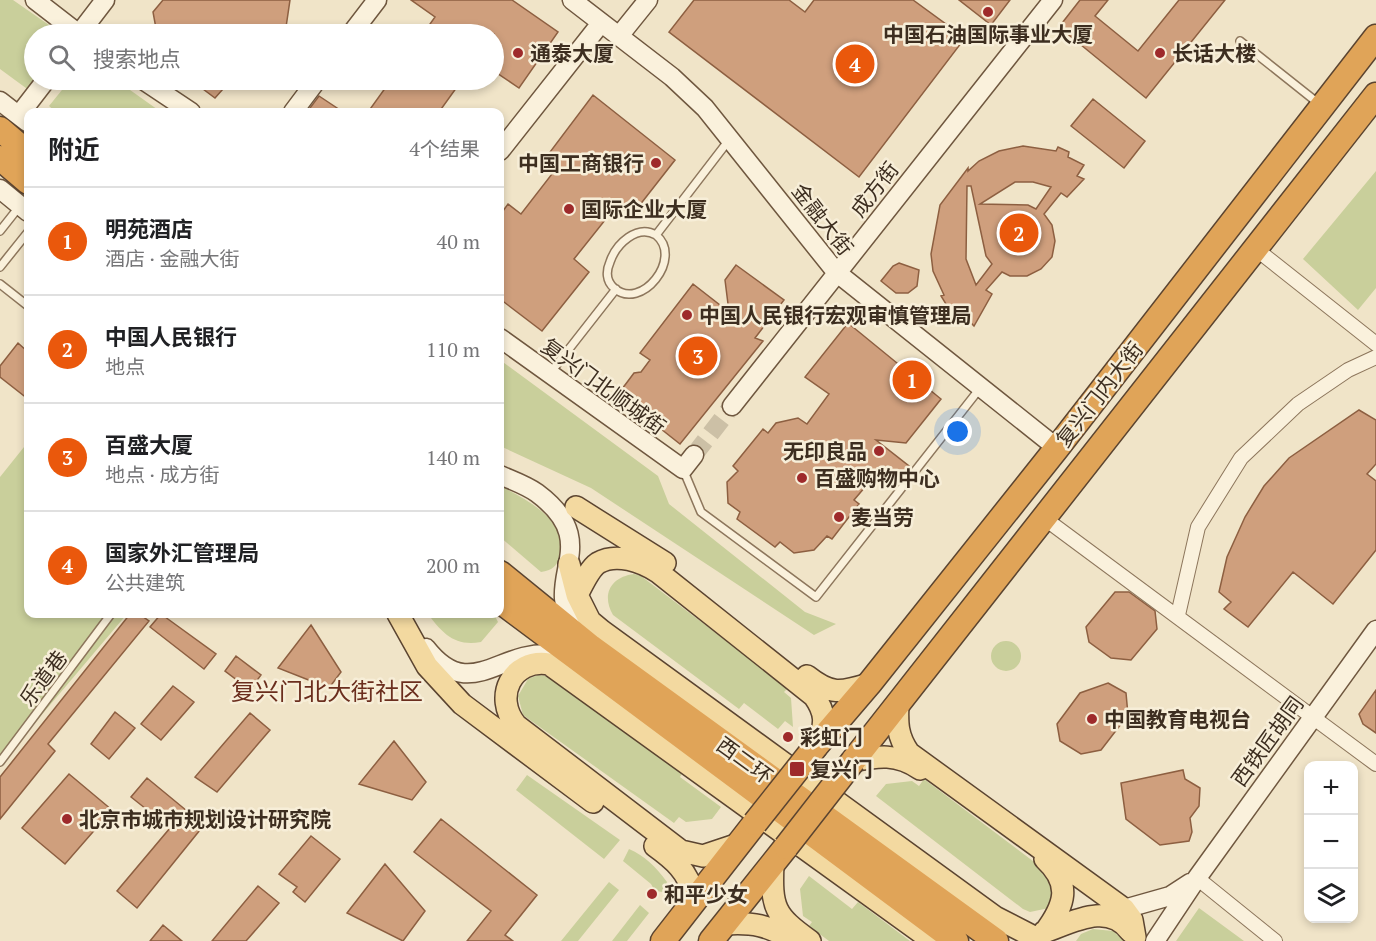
<!DOCTYPE html>
<html lang="zh">
<head>
<meta charset="utf-8">
<style>
  :root { --surface:#fff; --page:#f6f6f6; --text:#202124; --muted:#757577; --line:#e0e0e0; --accent:#ea580c }
  body { margin:0; font-family:"PT Serif","Noto Sans SC",serif; background:var(--page); color:var(--text) }
  .controls { position:absolute; right:18px; bottom:18px; display:grid; overflow:hidden; border-radius:12px; box-shadow:0 3px 9px #0003 }
  .controls button { width:54px; height:54px; display:grid; place-items:center; padding:0; border:0; border-bottom:2px solid var(--line); background:var(--surface); color:var(--text); font:30px sans-serif }
  .you { position:absolute; left:958px; top:432px; width:21px; height:21px; margin:-15px; border:4px solid #fff; border-radius:50%; background:#1a73e8; box-shadow:0 0 0 9px #1a73e833 }
  .badge { display:grid; place-items:center; width:39px; height:39px; border-radius:50%; background:var(--accent); color:#fff; font-size:20px; font-weight:700 }
  .pin { position:absolute; translate:-50% -50%; border:3px solid #fff; box-shadow:0 2px 6px #0006 }
  .list { margin:0; padding:0; list-style:none }
  h2 { display:flex; justify-content:space-between; align-items:center; height:78px; margin:0; padding:0 24px; font-size:26px }
  h2 small { font-size:20px; font-weight:400; color:var(--muted) }
  .list li { display:grid; grid-template-columns:39px 1fr auto; gap:18px; align-items:center; box-sizing:border-box; height:108px; padding:0 24px; border-top:2px solid var(--line) }
  .list b { display:block; font-size:22px; white-space:nowrap }
  .list p { margin:0; font-size:20px; white-space:nowrap; color:var(--muted) }
  .list em { font-size:20px; font-style:normal; color:var(--muted) }
  .icon { flex:none; width:33px; height:33px; fill:none; stroke:currentColor; stroke-width:2; stroke-linecap:round; stroke-linejoin:round }
  .map { position:relative; flex:none; width:1376px; height:941px; overflow:hidden }
  .search { position:absolute; background:var(--surface); box-shadow:0 3px 9px #0003; left:24px; top:24px; width:480px; height:66px; display:flex; align-items:center; gap:15px; box-sizing:border-box; padding:0 21px; border-radius:33px; color:var(--muted); font-size:22px }
  .panel { position:absolute; background:var(--surface); box-shadow:0 3px 9px #0003; left:24px; top:108px; width:480px; height:510px; border-radius:12px }
  .map>svg:first-child { display:block }
  .green { fill:#c9cf9b }
  .building { fill:#cf9f7d; stroke:#8d5f41; stroke-width:1.5; fill-rule:evenodd }
  .lines { fill:none; stroke-linecap:round; stroke-linejoin:round }
  .secondary-tunnel { stroke:#ccc0a6; stroke-width:18; stroke-dasharray:18 9; stroke-linecap:butt }
  .lane-casing { stroke:#8d765c; stroke-width:10 }
  .street-casing { stroke:#8d765c; stroke-width:16 }
  .secondary-casing { stroke:#6f573f; stroke-width:21 }
  .primary-casing { stroke:#5b4430; stroke-width:24 }
  .highway-casing { stroke:#5b4430; stroke-width:27 }
  .lane { stroke:#faf1dc; stroke-width:7 }
  .street { stroke:#faf1dc; stroke-width:14 }
  .secondary { stroke:#faf1dc; stroke-width:18 }
  .primary { stroke:#f3d9a0; stroke-width:21 }
  .highway { stroke:#e0a458; stroke-width:24 }
  .highway-bridge-casing { stroke:#5b4430; stroke-width:27; stroke-linecap:butt }
  .highway-bridge { stroke:#e0a458; stroke-width:24 }
  .poi-dot { fill:#9e2a2b; stroke:#f7eed8; stroke-width:2 }
  .labels { text-anchor:middle; dominant-baseline:central; stroke-width:5; stroke-linejoin:round; paint-order:stroke }
  .poi-label { font-size:21px; font-weight:bold; fill:#3d2e20; stroke:#f7eed8; text-anchor:start }
  .street-label { font-size:21px; fill:#3d2e20; stroke:#f7eed8 }
  .quarter-label { font-size:24px; fill:#6b2e1e; stroke:#f7eed8 }
</style>
</head>
<body>
<div class="map">
<svg width="1376" height="941" viewBox="0 0 1376 941">
  <rect width="100%" height="100%" fill="#f0e4c8"/>
  <path class="green" d="M0,0H13L62,34H34V80H38L30,91L0,69Z
    M70,80H116L161,112H56L49,106Z
    M1376,171V288L1358,310L1303,259Z
    M500,360L658,476L669,504L805,612L836,624L814,635L591,488L500,446Z
    M28,442V614H127L0,764V477Z
    M500,486C525,498 568,520 560,555C557,567 552,570 541,572L500,537Z
    M634,574L641,576L788,688L784,692L791,698L793,727L785,721L778,729L744,703L739,709L613,615C601,594 611,577 634,574Z
    M428,614H494L498,622L481,642C455,647 442,633 428,614Z
    M991 656a15 15 0 1 1 30 0a15 15 0 1 1-30 0Z
    M538,675L549,676L683,772L680,777L721,807L712,819L686,822L679,817L674,823L523,715L518,696L528,679Z
    M527,775L620,840L604,859L516,790Z
    M924,779L1050,874L1056,881L1049,908L1030,912L1023,909L876,796L886,784L912,781L919,786Z
    M629,849C645,856 656,867 667,882L663,892L655,891L651,884L623,861Z
    M809,876L852,909L858,902L910,941H829L809,926L812,922L803,916L800,889Z
    M609,882L619,890L578,941H561Z
    M640,905L649,913L627,941H612Z
    M1199,908L1244,941H1176Z
    M1093,929L1113,931L1125,941H1076L1081,934Z"/>
  <path class="building" d="M163,0H290L285,34H157L153,12Z
    M411,0H512L558,32L519,88L494,71V34H423L435,17Z
    M694,0H789L805,12L814,0H913L965,38L859,177L669,32Z
    M959,0H1010L991,25Z
    M1080,0H1108L1095,16L1138,51L1179,0H1225L1146,98L1059,27Z
    M191,80H231L215,98Z
    M391,80H462L439,112H368Z
    M593,95L675,160L632,215L617,205L574,259L589,272L542,331L500,299V215L508,204L521,214L559,165L547,156Z
    M319,96L343,112H307Z
    M1093,99L1145,141L1124,168L1071,126Z
    M1023,146L1056,151L1058,147L1069,152L1068,157L1084,165L1077,176L1084,179L1067,197L1061,193L1044,214L1052,225L1055,241L1052,257L1041,269L1027,276H1010L1002,272L986,290L992,294L974,326L970,322L968,325L952,307L949,309L941,296L944,295L933,271L931,254L940,205L968,168V171L979,161L999,151ZM1015,182H1033L1051,187L1036,209L1028,205L980,204ZM967,186H971L986,256L992,264L976,285L966,259Z
    M899,263L919,270L917,286L908,293H896L881,281L893,266Z
    M736,265L784,300L755,338L763,341L680,444L642,414L632,413L623,405L625,400L622,389L634,373L641,372L650,360L640,353L693,284L729,312L725,280Z
    M848,323L941,399L906,443L876,440L909,466L893,487L877,473L854,500L859,504L832,539L827,536L814,550L794,553L780,542L775,547L737,519L740,512L728,503L727,482L738,471L733,466L763,429L768,433L776,423L798,418L807,424L829,394L805,377Z
    M18,343L28,352V399L0,377V366Z
    M1359,410L1376,420V464L1367,474L1376,481V550L1333,604L1293,572L1248,627L1224,609L1231,602L1219,592L1227,557L1245,517L1264,486L1289,458Z
    M1115,592H1129L1155,611L1157,629L1131,660L1111,658L1089,642L1086,627Z
    M130,614H139L149,621L48,744L55,751L0,819V777Z
    M161,614L216,654L204,669L150,627Z
    M311,625L341,672L329,688L278,668Z
    M236,656L261,675L250,690L225,671Z
    M1108,683L1126,693L1128,715L1101,750L1081,754L1060,741L1057,724L1080,693Z
    M173,686L194,702L161,740L141,724Z
    M1376,690V733L1363,724L1359,714Z
    M115,712L135,728L109,759L91,744Z
    M250,713L270,730L217,792L195,777Z
    M394,741L426,782L412,800L359,784Z
    M1183,770L1185,779L1200,788L1199,806L1190,818L1192,832L1189,841L1160,845L1126,819L1121,783Z
    M69,774L112,810L65,864L22,828Z
    M147,778L204,825L137,908L117,891L170,828L131,797Z
    M441,819L537,895L505,935L513,941H467L491,911L414,852Z
    M311,836L340,859L305,902L293,892L297,887L279,874Z
    M385,864L425,911L403,941L347,913Z
    M258,886L279,903L246,941H212Z
    M163,925L182,941H150Z"/>
  <g class="lines">
    <path class="secondary-tunnel" d="M694,455L732,406"/>
    <defs>
      <path id="lane" d="M1240,41L1318,103
        M0,231L19,207
        M656,235C684,258 641,312 614,288C606,281 606,271 610,262C616,244 637,224 656,235L729,140
        M0,267L28,232
        M0,284L28,306
        M551,372L616,289
        M683,469L701,512L816,597L981,387
        M0,762L111,614"/>
      <path id="street" d="M1256,249L1376,344
        M1044,518L1376,764
        M1178,615L1198,527L1241,458L1298,404L1348,370L1376,357
        M1197,878L1275,941"/>
      <path id="secondary" d="M35,0L79,34
        M572,0L672,77L705,108L836,272L1057,448
        M79,34L105,0
        M351,34L377,0
        M619,36L648,0
        M143,80L191,112
        M0,101L27,122
        M293,112L317,80
        M19,115L46,80
        M500,151L601,23
        M0,189L28,212
        M500,338L683,469L694,455
        M732,406L1053,0
        M500,475C511,480 526,485 537,493C608,546 536,580 578,631
        M426,648C469,703 498,651 550,654
        M1124,909L1170,896L1190,883
        M1155,941L1197,878L1376,630"/>
      <path id="primary" d="M576,507L665,563
        M569,564L577,595
        M398,614L427,666L462,704L593,802
        M807,676C831,695 840,693 869,684
        M898,703C897,723 897,736 909,753L1124,909L1132,920L1135,937
        M818,743C826,724 826,713 814,696L658,572C642,562 617,552 598,563C589,569 582,586 577,595L590,621L602,631L995,917L1032,936
        M853,761C878,756 897,753 920,769
        M739,844L703,856L681,851L516,725C493,697 512,658 549,664L933,941
        M655,846C673,859 689,872 693,895L688,910
        M1045,859C1072,884 1065,905 1045,932
        M773,863C771,908 774,915 810,941
        M725,924C751,922 770,925 792,941
        M1044,932C1071,923 1108,901 1130,931"/>
      <path id="highway" d="M0,129L28,153
        M0,158L28,182
        M500,573L591,647L996,941
        M500,601L956,941
        M816,746L869,684L1057,448L1376,37
        M853,761L1376,95
        M663,941L755,823
        M711,941L786,847"/>
    </defs>
    <use href="#lane" class="lane-casing"/>
    <use href="#street" class="street-casing"/>
    <use href="#secondary" class="secondary-casing"/>
    <use href="#primary" class="primary-casing"/>
    <use href="#highway" class="highway-casing"/>
    <use href="#lane" class="lane"/>
    <use href="#street" class="street"/>
    <use href="#secondary" class="secondary"/>
    <use href="#primary" class="primary"/>
    <use href="#highway" class="highway"/>
    <defs>
      <path id="highway-bridge" d="M755,823L816,746
        M786,847L853,761"/>
    </defs>
    <use href="#highway-bridge" class="highway-bridge-casing"/>
    <use href="#highway-bridge" class="highway-bridge"/>
  </g>
  <g class="poi-dot">
    <circle cx="988" cy="12" r="6"/>
    <circle cx="518" cy="53" r="6"/>
    <circle cx="1160" cy="53" r="6"/>
    <circle cx="656" cy="163" r="6"/>
    <circle cx="569" cy="209" r="6"/>
    <circle cx="687" cy="315" r="6"/>
    <circle cx="879" cy="451" r="6"/>
    <circle cx="802" cy="478" r="6"/>
    <circle cx="839" cy="517" r="6"/>
    <circle cx="1092" cy="719" r="6"/>
    <circle cx="788" cy="737" r="6"/>
    <rect x="789" y="761" width="16" height="16" rx="3"/>
    <circle cx="67" cy="819" r="6"/>
    <circle cx="652" cy="894" r="6"/>
  </g>
  <g class="labels">
    <g class="poi-label">
      <text x="988" y="34" text-anchor="middle">中国石油国际事业大厦</text>
      <text x="530" y="53">通泰大厦</text>
      <text x="1172" y="53">长话大楼</text>
      <text x="644" y="163" text-anchor="end">中国工商银行</text>
      <text x="581" y="209">国际企业大厦</text>
      <text x="699" y="315">中国人民银行宏观审慎管理局</text>
      <text x="867" y="451" text-anchor="end">无印良品</text>
      <text x="814" y="478">百盛购物中心</text>
      <text x="851" y="517">麦当劳</text>
      <text x="1104" y="719">中国教育电视台</text>
      <text x="800" y="737">彩虹门</text>
      <text x="810" y="769">复兴门</text>
      <text x="79" y="819">北京市城市规划设计研究院</text>
      <text x="664" y="894">和平少女</text>
    </g>
    <g class="street-label">
      <text transform="translate(874 189) rotate(-52)">成方街</text>
      <text transform="translate(823 219) rotate(52)">金融大街</text>
      <text transform="translate(604 386) rotate(36)">复兴门北顺城街</text>
      <text transform="translate(1099 394) rotate(-52)">复兴门内大街</text>
      <text transform="translate(43 678) rotate(-53)">乐道巷</text>
      <text transform="translate(1267 741) rotate(-54)">西铁匠胡同</text>
      <text transform="translate(745 760) rotate(36)">西二环</text>
    </g>
    <g class="quarter-label">
      <text x="327" y="691">复兴门北大街社区</text>
    </g>
  </g>
</svg>
<div class="controls">
<button>+</button>
<button>−</button>
<button><svg class="icon" aria-label="layers" viewBox="0 0 24 24"><path d="M12 4l9 5-9 5-9-5zM3 14l9 5 9-5"/></svg></button>
</div>
<div class="you"></div>
<div class="pin badge" style="left:912px;top:380px">1</div>
<div class="pin badge" style="left:1019px;top:233px">2</div>
<div class="pin badge" style="left:698px;top:356px">3</div>
<div class="pin badge" style="left:855px;top:64px">4</div>
<div class="search"><svg class="icon" aria-label="search" viewBox="0 0 24 24"><circle cx="10" cy="10" r="6"/><path d="M15 15l6 6"/></svg>搜索地点</div>
<section class="panel">
<h2>附近<small>4个结果</small></h2>
<ul class="list">
<li><span class="badge">1</span><div><b>明苑酒店</b><p>酒店 · 金融大街</p></div><em>40 m</em></li>
<li><span class="badge">2</span><div><b>中国人民银行</b><p>地点</p></div><em>110 m</em></li>
<li><span class="badge">3</span><div><b>百盛大厦</b><p>地点 · 成方街</p></div><em>140 m</em></li>
<li><span class="badge">4</span><div><b>国家外汇管理局</b><p>公共建筑</p></div><em>200 m</em></li>
</ul>
</section>
</div>
</body>
</html>
